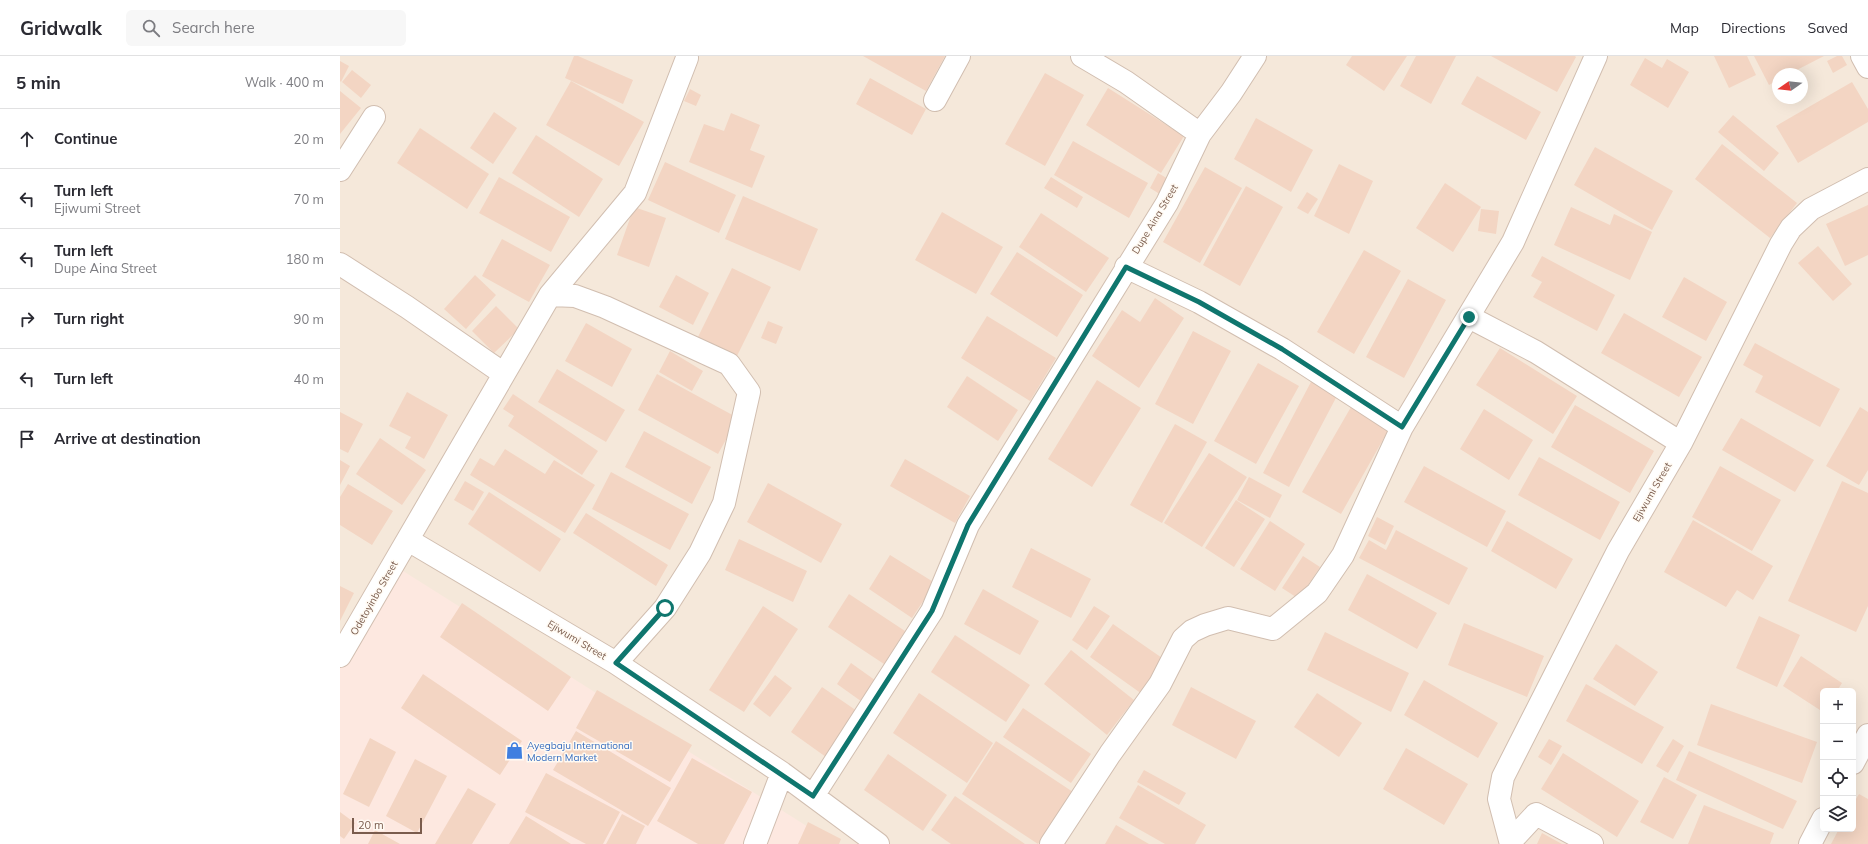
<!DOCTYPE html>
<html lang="en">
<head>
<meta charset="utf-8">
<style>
  :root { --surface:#fff; --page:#f7f7f7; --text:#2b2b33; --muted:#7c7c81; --line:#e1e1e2 }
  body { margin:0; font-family:Mulish,sans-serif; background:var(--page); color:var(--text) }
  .controls { position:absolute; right:12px; bottom:12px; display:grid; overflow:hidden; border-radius:6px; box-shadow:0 4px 16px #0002 }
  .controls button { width:36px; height:36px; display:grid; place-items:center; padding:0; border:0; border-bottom:1px solid var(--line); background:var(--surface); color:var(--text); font:20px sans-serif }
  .compass { position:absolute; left:1432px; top:12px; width:36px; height:36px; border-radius:50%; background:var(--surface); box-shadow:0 4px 16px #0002; rotate:256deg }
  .scale { position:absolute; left:12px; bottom:10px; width:70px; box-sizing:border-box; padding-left:4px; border:2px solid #7a5c4d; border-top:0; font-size:11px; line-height:14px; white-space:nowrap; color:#7a5c4d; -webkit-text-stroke:3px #fffaf3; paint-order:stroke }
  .stop { position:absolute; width:12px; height:12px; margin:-9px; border:3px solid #0f766e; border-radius:50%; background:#fff }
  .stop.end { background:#0f766e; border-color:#fff; box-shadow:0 1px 4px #0008 }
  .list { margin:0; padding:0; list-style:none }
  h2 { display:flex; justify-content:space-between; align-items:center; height:52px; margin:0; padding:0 16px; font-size:17px }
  h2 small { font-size:13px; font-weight:400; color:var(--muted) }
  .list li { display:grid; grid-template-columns:26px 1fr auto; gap:12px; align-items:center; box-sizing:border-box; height:60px; padding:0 16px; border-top:1px solid var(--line) }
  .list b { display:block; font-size:15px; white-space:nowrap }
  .list p { margin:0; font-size:13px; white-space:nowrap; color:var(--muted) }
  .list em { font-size:13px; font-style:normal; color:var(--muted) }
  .icon { flex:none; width:22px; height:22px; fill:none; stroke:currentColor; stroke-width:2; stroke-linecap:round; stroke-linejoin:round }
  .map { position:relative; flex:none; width:1528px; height:788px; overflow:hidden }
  header { display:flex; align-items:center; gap:24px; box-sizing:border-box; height:56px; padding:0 20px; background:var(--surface); border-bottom:1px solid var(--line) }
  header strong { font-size:19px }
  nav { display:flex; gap:22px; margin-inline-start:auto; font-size:14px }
  .search { width:280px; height:36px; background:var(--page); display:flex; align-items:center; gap:10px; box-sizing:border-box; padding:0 14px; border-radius:6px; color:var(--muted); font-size:15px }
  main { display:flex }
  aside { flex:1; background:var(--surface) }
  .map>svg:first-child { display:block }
  .residential { fill:#f5e8da; fill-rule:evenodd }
  .commercial { fill:#fde8e0 }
  .building { fill:#f3d5c3 }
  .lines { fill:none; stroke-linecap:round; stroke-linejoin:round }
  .minor-casing { stroke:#d1beb0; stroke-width:24 }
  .minor { stroke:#fff; stroke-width:22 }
  .route { stroke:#0f766e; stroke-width:5 }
  .labels { text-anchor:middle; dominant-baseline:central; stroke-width:3; stroke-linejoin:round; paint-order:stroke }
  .street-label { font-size:10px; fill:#7a5c4d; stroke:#fffaf3 }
  .shop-label { font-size:10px; fill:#366cbe; stroke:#fffaf3; text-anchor:start }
</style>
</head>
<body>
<header>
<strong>Gridwalk</strong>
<div class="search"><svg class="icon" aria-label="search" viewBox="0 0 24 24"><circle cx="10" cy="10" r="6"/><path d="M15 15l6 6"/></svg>Search here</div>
<nav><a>Map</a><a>Directions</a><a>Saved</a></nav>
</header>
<main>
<aside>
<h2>5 min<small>Walk · 400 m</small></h2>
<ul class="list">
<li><svg class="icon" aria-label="ahead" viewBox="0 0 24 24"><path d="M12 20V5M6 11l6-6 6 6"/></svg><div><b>Continue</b></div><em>20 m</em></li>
<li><svg class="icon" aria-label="left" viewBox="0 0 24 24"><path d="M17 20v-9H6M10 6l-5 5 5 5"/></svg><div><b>Turn left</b><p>Ejiwumi Street</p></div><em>70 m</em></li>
<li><svg class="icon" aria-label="left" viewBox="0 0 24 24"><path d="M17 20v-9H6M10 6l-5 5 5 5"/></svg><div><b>Turn left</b><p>Dupe Aina Street</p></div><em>180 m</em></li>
<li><svg class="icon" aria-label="right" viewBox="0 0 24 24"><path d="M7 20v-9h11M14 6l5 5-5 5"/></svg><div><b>Turn right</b></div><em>90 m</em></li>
<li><svg class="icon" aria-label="left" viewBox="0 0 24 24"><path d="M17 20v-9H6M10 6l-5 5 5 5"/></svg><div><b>Turn left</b></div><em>40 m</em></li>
<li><svg class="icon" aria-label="arrive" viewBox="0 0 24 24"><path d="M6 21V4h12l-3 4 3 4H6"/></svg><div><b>Arrive at destination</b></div></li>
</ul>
</aside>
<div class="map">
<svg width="1528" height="788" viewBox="0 0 1528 788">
  <rect width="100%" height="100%" fill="#fdf6ec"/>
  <path class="residential" d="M0,0H1528V788H0ZM1438,18H1462V42H1438ZM1483,635H1513V773H1483Z"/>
  <path class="commercial" d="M52,508L495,788H0V603Z"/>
  <path class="building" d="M234,0H238L293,24L283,48L225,22Z
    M523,0H605L586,35Z
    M1012,0H1067L1044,35L1006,9Z
    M1076,0H1116L1091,48L1060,30Z
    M1151,0H1235L1236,1L1217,36Z
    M1374,0H1407L1416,19L1389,32Z
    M1414,0H1484L1449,18H1438V24L1429,29Z
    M1497,0H1502L1507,9L1493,17L1487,5Z
    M1305,2L1322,12L1327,3L1349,16L1328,52L1290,29Z
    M0,5L9,10L1,26L0,25Z
    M12,14L31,29L21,42L2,26Z
    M705,17L744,39L705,110L665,88Z
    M1137,20L1201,56L1186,84L1121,48Z
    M530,22L586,53L572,79L516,48Z
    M231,25L304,66L279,110L206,69Z
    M1512,26L1528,53V66L1458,107L1436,70Z
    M768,32L844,80L821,117L746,69Z
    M350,33L361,39L356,50L344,45Z
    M0,35L21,52L0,78Z
    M154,56L177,72L153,108L130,92Z
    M391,57L420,69L410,94L425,100L412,132L349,106L364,68L384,75Z
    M1393,59L1439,97L1424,115L1378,76Z
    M916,62L973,94L951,136L894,103Z
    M80,72L149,118L127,153L57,107Z
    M196,79L263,123L239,161L172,117Z
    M733,85L808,127L789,162L714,119Z
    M1382,88L1457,147L1430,182L1355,123Z
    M1255,91L1333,135L1312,174L1234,129Z
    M325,106L396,139L379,177L308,144Z
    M999,108L1033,125L1009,178L974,160Z
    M865,111L902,132L860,207L823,186Z
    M818,117L835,127L826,142L810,132Z
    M159,121L230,161L211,196L139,157Z
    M711,121L743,141L737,152L704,132Z
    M1105,127L1141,151L1113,196L1076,172Z
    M906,130L943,151L900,230L863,209Z
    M967,136L978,143L968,158L957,152Z
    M403,140L478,173L460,215L385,183Z
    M1528,149V199L1505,210L1486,168Z
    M294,151L326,162L309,211L277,199Z
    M1231,151L1270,169L1274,158L1312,176L1290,224L1214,189Z
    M1141,153L1159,155L1156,178L1138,175Z
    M602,156L663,191L636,238L575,204Z
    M701,157L769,202L746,236L679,191Z
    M162,183L210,209L189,246L142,220Z
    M1478,190L1512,228L1493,245L1458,207Z
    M1024,194L1061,215L1014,298L977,276Z
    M677,196L743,239L717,281L650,238Z
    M1202,200L1275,239L1257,275L1193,241L1202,226L1191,220Z
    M392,212L431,231L396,302L357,283Z
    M135,219L156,239L126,273L104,253Z
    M336,219L369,237L353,269L319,251Z
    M1344,221L1387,246L1366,285L1322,261Z
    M1068,223L1106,244L1064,322L1026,301Z
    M815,242L844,262L799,332L752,300L782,254L800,266Z
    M156,250L179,273L154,297L132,275Z
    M1284,257L1362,301L1339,341L1261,297Z
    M647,260L716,302L690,345L621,302Z
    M428,265L443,271L436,288L421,282Z
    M246,267L292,293L272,331L225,305Z
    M853,275L891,295L853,368L815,348Z
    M1415,287L1500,333L1480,371L1415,336L1423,320L1403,309Z
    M1160,292L1237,340L1213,378L1136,329Z
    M330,295L363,315L352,335L319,316Z
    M918,307L959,330L916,408L874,385Z
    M217,313L285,354L266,386L198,346Z
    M317,318L398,362L378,398L298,354Z
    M627,320L678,354L658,385L607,351Z
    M757,324L801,352L752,431L708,403Z
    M972,324L998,338L949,431L923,417Z
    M67,336L108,359L84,403L65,392L71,381L49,370Z
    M173,338L258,395L242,419L168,370L174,360L163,353Z
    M1235,349L1314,395L1290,437L1211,391Z
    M1011,351L1049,373L1001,458L962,436Z
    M1520,351L1528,356V414L1519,429L1486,410Z
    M1144,353L1193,384L1169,424L1120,393Z
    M0,356L23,368L8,397L0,393Z
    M1401,362L1474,404L1455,436L1382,394Z
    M835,368L867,386L822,467L790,449Z
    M304,375L371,411L352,448L285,411Z
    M40,382L86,414L62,449L16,418Z
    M165,393L205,418L214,404L255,429L225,477L130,419L140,402L154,410Z
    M869,397L907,421L862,491L824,467Z
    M1199,401L1280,446L1260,484L1178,439Z
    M565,403L630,440L615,467L550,430Z
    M0,404L10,410L0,429Z
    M1084,410L1166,455L1147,491L1064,446Z
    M1380,410L1441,444L1412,495L1352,461Z
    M271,416L349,458L330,494L252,453Z
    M909,421L942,439L930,462L897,444Z
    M125,425L144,436L133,455L114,444Z
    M1502,425L1528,437V550L1516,576L1448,545Z
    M428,427L502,468L481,507L407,466Z
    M8,428L53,455L32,489L0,469V441Z
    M149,436L221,483L200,516L128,468Z
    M896,444L925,463L894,511L865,492Z
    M246,457L328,509L316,530L233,477Z
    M1037,461L1054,470L1045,489L1028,480Z
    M1353,464L1433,510L1413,544L1397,534L1386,551L1324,516Z
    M930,465L965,488L935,535L900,513Z
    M1167,465L1233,503L1216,533L1151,495Z
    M1056,474L1128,512L1109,549L1019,502L1029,484L1046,494Z
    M399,483L467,515L453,546L385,514Z
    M691,492L751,523L731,562L672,531Z
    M550,499L595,527L572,562L529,533Z
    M963,500L980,511L959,543L942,532Z
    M1027,518L1097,557L1077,593L1008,554Z
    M0,530L14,537L0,565Z
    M643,533L699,565L680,599L624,568Z
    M509,538L565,575L544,608L488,571Z
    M122,547L231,621L208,655L100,581Z
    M423,550L458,573L404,656L369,634Z
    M754,550L770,560L747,594L732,584Z
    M1419,560L1460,579L1437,631L1396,612Z
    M1124,567L1204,600L1187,641L1108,609Z
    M773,568L825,604L802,638L750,601Z
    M985,576L1069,617L1051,656L967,614Z
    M615,579L690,629L666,666L591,616Z
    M1276,588L1318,616L1295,650L1253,623Z
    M731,594L794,644L767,679L704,628Z
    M1461,600L1502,627L1497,635H1483V656L1443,630Z
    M511,607L539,627L525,648L497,628Z
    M83,618L182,685L160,719L61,652Z
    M435,619L452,632L430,661L413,648Z
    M1084,624L1158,667L1138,702L1064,659Z
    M1246,628L1324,671L1302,708L1226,665Z
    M482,631L517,655L486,701L451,676Z
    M851,631L916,665L896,703L832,669Z
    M257,634L352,689L330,726L236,672Z
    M579,637L653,687L627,727L553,677Z
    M977,637L1022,667L999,701L954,671Z
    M1371,648L1477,686L1462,727L1357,689Z
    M683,652L751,698L731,727L663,681Z
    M236,675L331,732L308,770L213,714Z
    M30,682L56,696L29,751L3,738Z
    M1209,683L1222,690L1211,709L1198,701Z
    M1333,683L1344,690L1328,717L1316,710Z
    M656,685L733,736L698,788L622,738Z
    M1066,692L1128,728L1104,769L1043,733Z
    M1349,695L1457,745L1443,773L1336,724Z
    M1223,697L1299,745L1277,781L1201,733Z
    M548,698L607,739L583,775L524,734Z
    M352,702L412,736L384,788H358L317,765Z
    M75,703L107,720L77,777L46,760Z
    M804,714L846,737L839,749L797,726Z
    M206,717L280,756L263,788H246L185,756Z
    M1324,721L1357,739L1333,783L1300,766Z
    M798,729L866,769L855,788H825L779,762Z
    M128,732L156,748L132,788H95Z
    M1519,738L1528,743V788H1491L1499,773H1513V748Z
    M615,740L685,788H611L591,774Z
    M1364,749L1434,777L1430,788H1348Z
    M0,756L15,767L4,783L0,780Z
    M282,758L305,770L296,788H266Z
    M186,760L231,788H169Z
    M468,766L501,783L499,788H458Z
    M776,769L809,788H765Z
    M35,774L60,788H28Z
    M1202,777L1222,788H1197Z"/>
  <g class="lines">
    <defs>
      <path id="minor" d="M742,0L786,26L860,78
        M1522,0L1528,11
        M595,44L619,0
        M0,114L34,61
        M0,208L67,251L164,318
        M786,211L859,246L942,293L1062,371
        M210,239L235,240L265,251L389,308L409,336L384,447L360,497L325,552L276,607
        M1129,261L1196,296L1341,387
        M68,484L276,607L442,717L538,788
        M0,600L210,239L295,137L347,2
        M1513,707L1528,679
        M473,740L592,555L628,469L827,147L860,78L891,37L915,0
        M1171,785L1196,758L1252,788
        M415,788L442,717
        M711,788L770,698L820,628L843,583L852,575L865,569L888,562L933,573L977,537L1003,499L1062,371L1173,186L1256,0
        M1171,788L1159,743L1163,721L1278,495L1341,387L1441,188L1451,172L1471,153L1528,123
        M1470,788L1483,763"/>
    </defs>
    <use href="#minor" class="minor-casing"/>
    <use href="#minor" class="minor"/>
  </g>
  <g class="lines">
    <path class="route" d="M325,552L276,607L473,740L592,555L628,469L786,211L859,246L942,293L1062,371L1129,261"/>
  </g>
  <defs>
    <symbol id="shop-bare" viewBox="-9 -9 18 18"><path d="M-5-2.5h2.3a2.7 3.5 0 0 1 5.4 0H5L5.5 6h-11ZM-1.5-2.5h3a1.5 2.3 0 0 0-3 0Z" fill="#3f7fe0" stroke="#fffaf3" stroke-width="2.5" paint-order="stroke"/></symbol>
  </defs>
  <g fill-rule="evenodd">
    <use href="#shop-bare" x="162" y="682" width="25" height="25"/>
  </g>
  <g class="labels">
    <g class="street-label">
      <text transform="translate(815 163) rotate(-59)">Dupe Aina Street</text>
      <text transform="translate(1312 436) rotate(-60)">Ejiwumi Street</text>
      <text transform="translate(34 542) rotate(-60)">Odetoyinbo Street</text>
      <text transform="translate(237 584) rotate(31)">Ejiwumi Street</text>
    </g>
    <g class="shop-label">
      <text x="187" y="689">Ayegbaju International<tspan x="187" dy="12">Modern Market</tspan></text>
    </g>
  </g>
</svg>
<div class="controls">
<button>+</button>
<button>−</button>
<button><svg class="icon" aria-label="locate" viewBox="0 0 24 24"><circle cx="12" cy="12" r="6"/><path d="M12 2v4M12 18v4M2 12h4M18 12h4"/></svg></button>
<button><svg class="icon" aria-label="layers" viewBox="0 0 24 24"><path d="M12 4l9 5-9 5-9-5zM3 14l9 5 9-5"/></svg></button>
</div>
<svg class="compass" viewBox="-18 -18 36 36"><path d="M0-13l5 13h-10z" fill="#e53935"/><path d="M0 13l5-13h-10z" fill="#7c7c81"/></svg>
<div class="scale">20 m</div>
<div class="stop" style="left:325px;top:552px"></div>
<div class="stop end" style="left:1129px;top:261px"></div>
</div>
</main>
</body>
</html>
